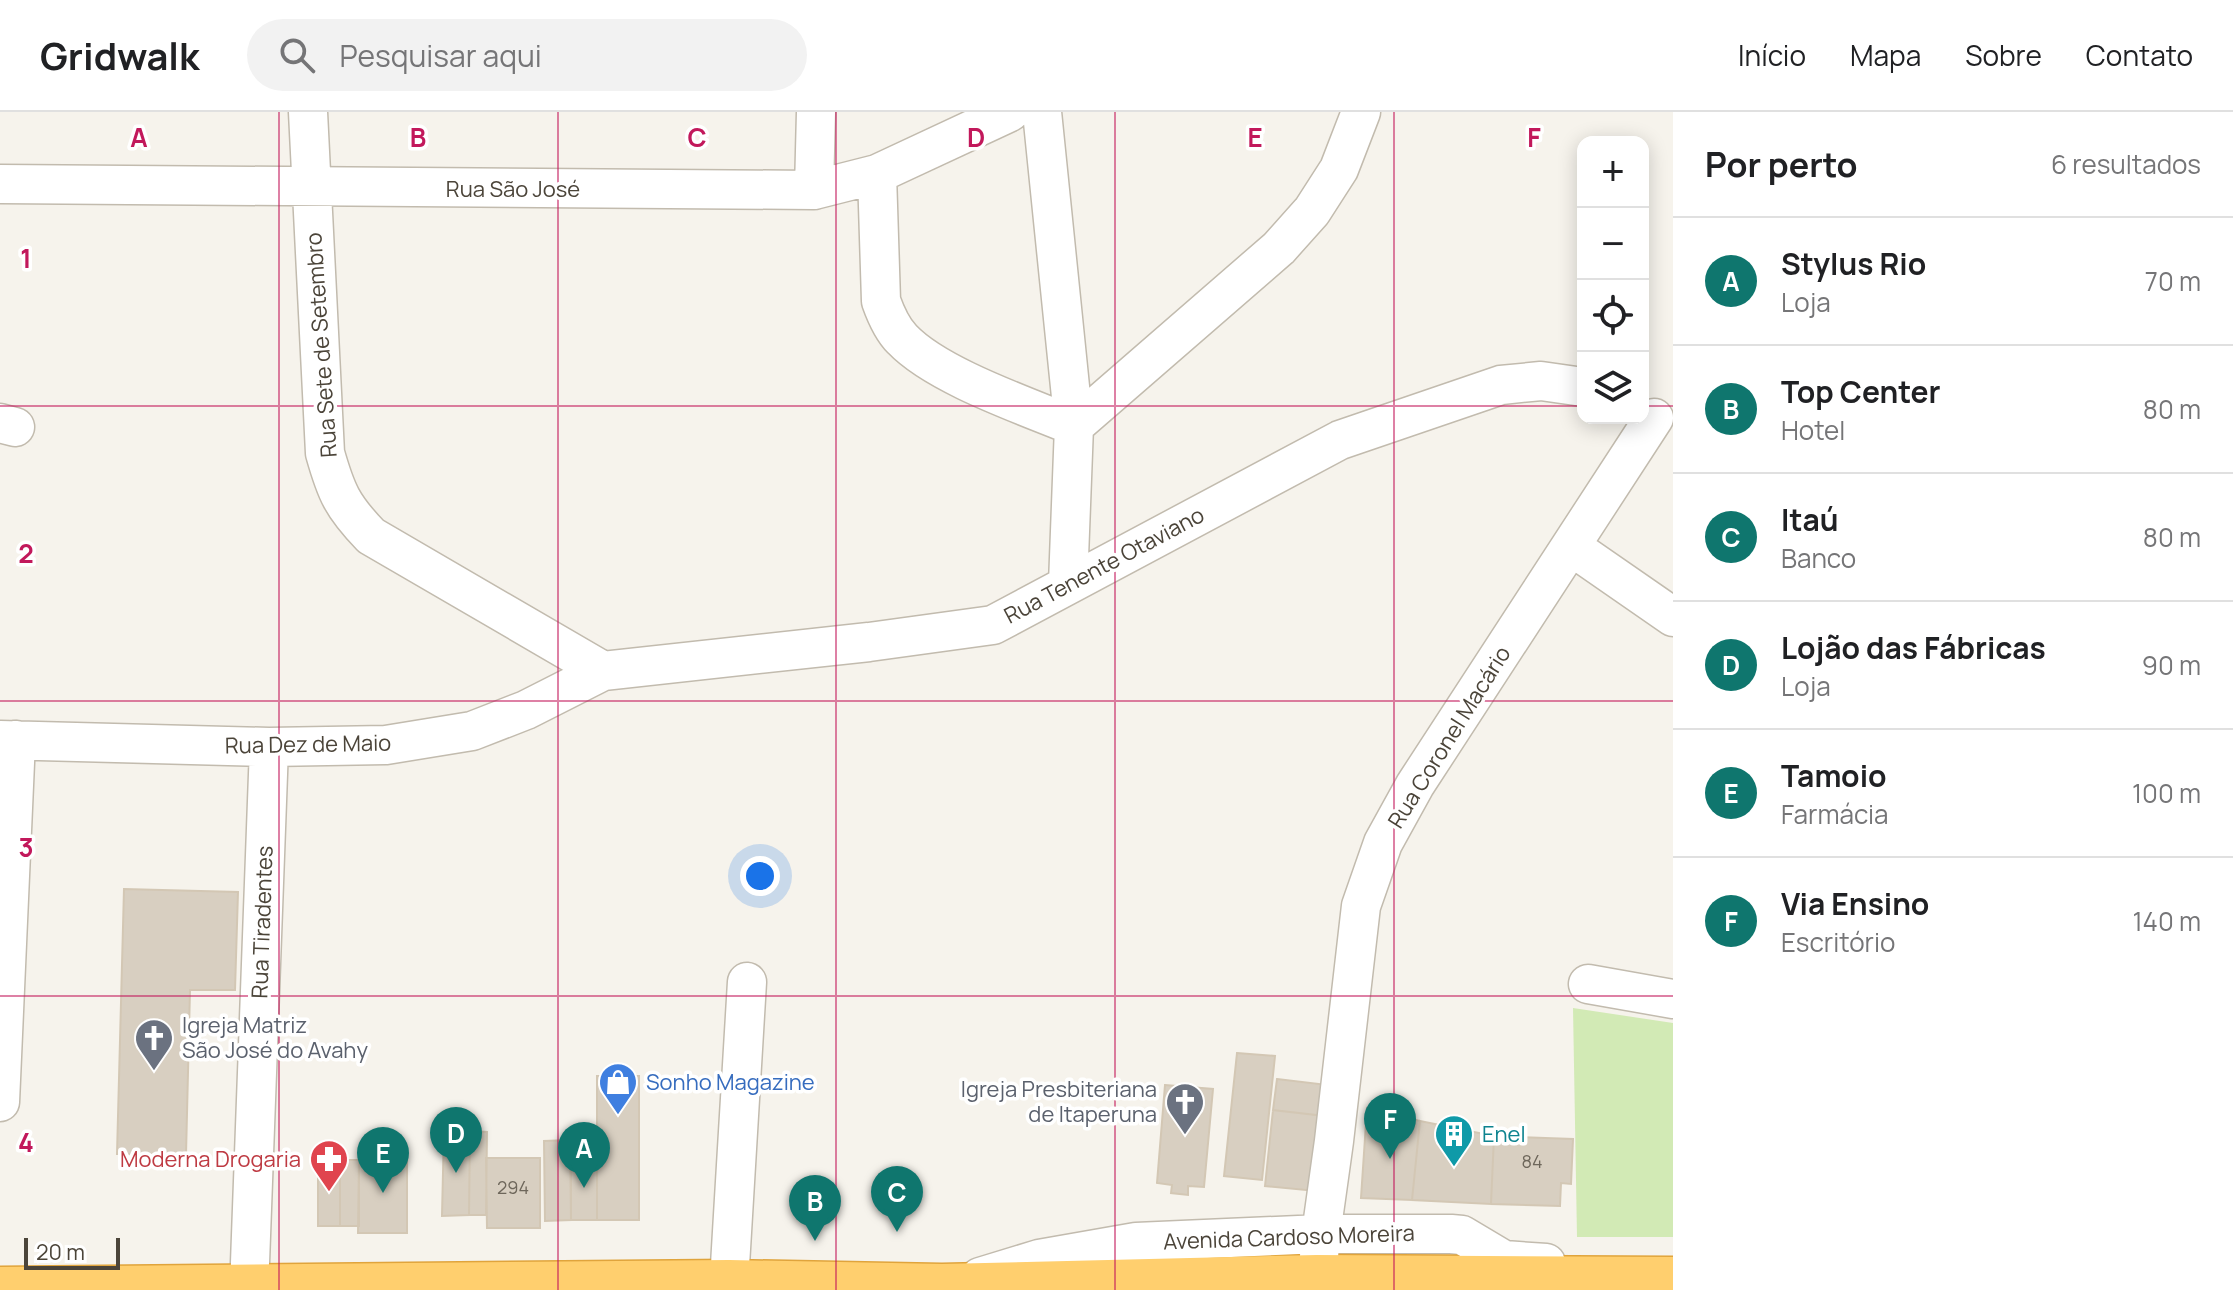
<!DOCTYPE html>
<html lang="pt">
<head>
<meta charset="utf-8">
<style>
  :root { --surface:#fff; --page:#f2f2f2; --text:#202124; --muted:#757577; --line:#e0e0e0; --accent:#0f766e }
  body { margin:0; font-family:Manrope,sans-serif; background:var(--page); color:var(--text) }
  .controls { position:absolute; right:24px; top:24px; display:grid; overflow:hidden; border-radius:16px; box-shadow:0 4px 20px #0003 }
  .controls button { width:72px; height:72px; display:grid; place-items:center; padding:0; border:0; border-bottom:2px solid var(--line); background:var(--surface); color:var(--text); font:40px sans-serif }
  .scale { position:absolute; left:24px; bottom:20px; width:96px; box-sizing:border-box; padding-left:8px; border:4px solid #4b4439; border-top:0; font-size:22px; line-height:28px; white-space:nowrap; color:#4b4439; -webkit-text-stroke:6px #fff; paint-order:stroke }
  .you { position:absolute; left:760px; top:764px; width:28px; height:28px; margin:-20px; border:6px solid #fff; border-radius:50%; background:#1a73e8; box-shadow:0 0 0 12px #1a73e833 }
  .badge { display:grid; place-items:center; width:52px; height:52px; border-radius:50%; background:var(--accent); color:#fff; font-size:26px; font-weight:700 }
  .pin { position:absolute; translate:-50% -66px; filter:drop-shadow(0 2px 4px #0008) }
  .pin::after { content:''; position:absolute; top:42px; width:28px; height:24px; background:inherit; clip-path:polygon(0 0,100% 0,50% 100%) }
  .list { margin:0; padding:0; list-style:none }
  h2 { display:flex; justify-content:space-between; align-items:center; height:104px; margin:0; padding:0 32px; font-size:34px }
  h2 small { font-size:26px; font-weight:400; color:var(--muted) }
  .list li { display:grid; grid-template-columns:52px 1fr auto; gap:24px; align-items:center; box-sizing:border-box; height:128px; padding:0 32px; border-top:2px solid var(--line) }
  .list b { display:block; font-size:30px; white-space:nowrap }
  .list p { margin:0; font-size:26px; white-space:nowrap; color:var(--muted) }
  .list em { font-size:26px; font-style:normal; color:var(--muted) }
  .icon { flex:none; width:44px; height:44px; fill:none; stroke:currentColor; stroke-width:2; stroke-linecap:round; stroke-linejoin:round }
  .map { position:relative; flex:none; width:1673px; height:1178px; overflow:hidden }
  header { display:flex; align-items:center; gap:48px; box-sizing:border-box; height:112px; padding:0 40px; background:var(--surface); border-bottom:2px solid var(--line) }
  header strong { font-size:38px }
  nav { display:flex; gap:44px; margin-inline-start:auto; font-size:28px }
  .search { width:560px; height:72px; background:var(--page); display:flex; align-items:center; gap:20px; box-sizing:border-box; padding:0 28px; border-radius:44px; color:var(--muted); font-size:30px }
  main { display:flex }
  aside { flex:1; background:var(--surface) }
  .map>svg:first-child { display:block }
  .green { fill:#d2eab5 }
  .building { fill:#d8cfc1; stroke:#d3c7b4; stroke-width:2 }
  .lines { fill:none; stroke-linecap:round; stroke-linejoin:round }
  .minor-casing { stroke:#c2bbae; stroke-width:41 }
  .highway-casing { stroke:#e0a43c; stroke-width:47 }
  .minor { stroke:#fff; stroke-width:38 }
  .highway { stroke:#ffcf6e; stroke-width:44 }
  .grid { fill:none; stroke:#c2185b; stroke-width:2; stroke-opacity:0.55 }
  .labels { text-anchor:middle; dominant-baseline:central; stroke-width:7; stroke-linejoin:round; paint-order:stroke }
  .number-label { font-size:18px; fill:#6e675b }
  .street-label { font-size:22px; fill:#4b4439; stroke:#fff }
  .worship-label { font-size:22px; fill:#5b616d; stroke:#fff; text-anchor:start }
  .shop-label { font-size:22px; fill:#366cbe; stroke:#fff; text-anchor:start }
  .culture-label { font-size:22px; fill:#0d838f; stroke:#fff; text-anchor:start }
  .health-label { font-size:22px; fill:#be3a42; stroke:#fff; text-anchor:end }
  .grid-label { font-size:26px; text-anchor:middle; font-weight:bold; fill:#c2185b; stroke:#fff; stroke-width:7; stroke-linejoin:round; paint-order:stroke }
</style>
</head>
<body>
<header>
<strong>Gridwalk</strong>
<div class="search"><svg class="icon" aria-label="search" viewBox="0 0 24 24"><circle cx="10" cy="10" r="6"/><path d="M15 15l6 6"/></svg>Pesquisar aqui</div>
<nav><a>Início</a><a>Mapa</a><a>Sobre</a><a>Contato</a></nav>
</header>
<main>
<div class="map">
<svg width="1673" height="1178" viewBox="0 0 1673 1178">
  <rect width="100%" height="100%" fill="#f6f3ec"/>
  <path class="green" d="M1573,896L1673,911V1125H1577Z"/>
  <path class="building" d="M124,777L238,780L235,878H190L186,1043L117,1042Z
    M1237,941L1275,944L1262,1068L1224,1064Z
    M597,964H639V1108H597Z
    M1277,967L1328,973L1324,1004L1273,998Z
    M1165,973L1213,977L1204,1075L1188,1074V1083L1171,1081L1172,1073L1157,1071Z
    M1367,996L1420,1009L1412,1088L1361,1086Z
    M1273,998L1324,1004L1316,1079L1265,1074Z
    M1420,1009L1494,1024L1491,1092L1412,1088Z
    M444,1018L470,1019L469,1103L442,1104Z
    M470,1019L487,1020L486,1103H469Z
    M1494,1024L1573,1027L1571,1072L1561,1071L1560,1094L1491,1092Z
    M570,1028L571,1108L545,1109L544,1029Z
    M571,1044H597V1108H571Z
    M486,1046H540V1116H487Z
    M318,1048H340V1114H318Z
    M340,1048H359V1114H340Z
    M359,1048H407V1121H358Z"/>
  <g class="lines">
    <defs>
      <path id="minor" d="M308,0L325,341C336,380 342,394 371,424L603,559
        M1042,0L1074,314L1068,472
        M877,62L881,189C886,203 892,217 902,227C937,264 1026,294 1074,314L1279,136L1312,99L1339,57L1361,0
        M0,72L814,78L877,62L1010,0
        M814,78L816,0
        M0,311L15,315
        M1572,435L1673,505
        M0,628L269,635L386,633L472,619L526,598L603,559L869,530L993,513L1340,328L1501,273L1541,269L1583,275
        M1588,872L1673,887
        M0,990L16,628
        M980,1165L1039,1147L1136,1130L1321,1122H1451L1462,1123L1504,1148L1546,1151
        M729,1170L747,870
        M249,1178L269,635
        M1316,1178L1321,1122L1334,1029L1361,794L1383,731L1415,673L1654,306"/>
      <path id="highway" d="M0,1177L729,1170L942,1174L1317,1165L1673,1167"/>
    </defs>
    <use href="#minor" class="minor-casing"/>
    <use href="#highway" class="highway-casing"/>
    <use href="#minor" class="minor"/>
    <use href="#highway" class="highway"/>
  </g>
  <path class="grid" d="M279,0V1178M558,0V1178M836,0V1178M1115,0V1178M1394,0V1178M0,294H1583M1643,294H1673M0,589H1673M0,884H1673"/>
  <defs>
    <symbol id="church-pin" viewBox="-11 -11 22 30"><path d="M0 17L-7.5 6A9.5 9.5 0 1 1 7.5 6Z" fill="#6b7280" stroke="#fff"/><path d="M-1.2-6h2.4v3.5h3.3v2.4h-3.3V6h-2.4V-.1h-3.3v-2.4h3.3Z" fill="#fff"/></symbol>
    <symbol id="shop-pin" viewBox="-11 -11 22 30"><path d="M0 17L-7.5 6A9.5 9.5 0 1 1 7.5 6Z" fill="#3f7fe0" stroke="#fff"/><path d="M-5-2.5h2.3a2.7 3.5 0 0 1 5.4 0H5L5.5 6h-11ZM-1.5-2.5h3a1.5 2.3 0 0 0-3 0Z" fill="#fff"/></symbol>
    <symbol id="building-pin" viewBox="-11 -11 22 30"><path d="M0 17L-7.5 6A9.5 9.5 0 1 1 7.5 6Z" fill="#0f9aa8" stroke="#fff"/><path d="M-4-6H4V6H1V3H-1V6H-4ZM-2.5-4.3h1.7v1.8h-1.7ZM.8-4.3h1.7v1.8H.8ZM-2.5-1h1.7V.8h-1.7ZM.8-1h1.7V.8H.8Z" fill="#fff"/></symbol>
    <symbol id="pharmacy-pin" viewBox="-11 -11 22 30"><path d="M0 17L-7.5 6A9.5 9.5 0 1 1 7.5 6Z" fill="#e0444e" stroke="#fff"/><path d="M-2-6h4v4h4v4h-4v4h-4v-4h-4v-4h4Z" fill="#fff"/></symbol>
  </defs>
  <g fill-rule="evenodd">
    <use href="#church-pin" x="132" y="904" width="44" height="60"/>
    <use href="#shop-pin" x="596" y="948" width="44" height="60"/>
    <use href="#church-pin" x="1163" y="968" width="44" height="60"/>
    <use href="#building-pin" x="1432" y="1000" width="44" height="60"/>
    <use href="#pharmacy-pin" x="307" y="1025" width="44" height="60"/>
  </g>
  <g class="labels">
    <g class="number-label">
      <text x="1532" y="1049">84</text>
      <text x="513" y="1075">294</text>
    </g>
    <g class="street-label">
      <text x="513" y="77">Rua São José</text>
      <text transform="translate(321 233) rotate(-94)">Rua Sete de Setembro</text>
      <text transform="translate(1104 453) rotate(-28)">Rua Tenente Otaviano</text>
      <text transform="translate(1449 625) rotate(-58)">Rua Coronel Macário</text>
      <text transform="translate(308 632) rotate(-1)">Rua Dez de Maio</text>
      <text transform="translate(262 810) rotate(-88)">Rua Tiradentes</text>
      <text transform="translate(1289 1125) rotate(-2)">Avenida Cardoso Moreira</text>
    </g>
    <g class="worship-label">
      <text x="182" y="913">Igreja Matriz<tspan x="182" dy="25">São José do Avahy</tspan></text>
      <text x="1157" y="977" text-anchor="end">Igreja Presbiteriana<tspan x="1157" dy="25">de Itaperuna</tspan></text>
    </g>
    <g class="shop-label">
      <text x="646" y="970">Sonho Magazine</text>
    </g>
    <g class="culture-label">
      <text x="1482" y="1022">Enel</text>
    </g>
    <g class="health-label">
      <text x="301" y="1047">Moderna Drogaria</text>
    </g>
  </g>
  <g class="grid-label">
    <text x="139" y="35">A</text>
    <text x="418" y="35">B</text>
    <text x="697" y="35">C</text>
    <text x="976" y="35">D</text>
    <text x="1255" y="35">E</text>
    <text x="1534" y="35">F</text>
    <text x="26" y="156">1</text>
    <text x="26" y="451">2</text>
    <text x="26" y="745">3</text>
    <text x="26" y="1040">4</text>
  </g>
</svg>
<div class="controls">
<button>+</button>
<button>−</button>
<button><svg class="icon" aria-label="locate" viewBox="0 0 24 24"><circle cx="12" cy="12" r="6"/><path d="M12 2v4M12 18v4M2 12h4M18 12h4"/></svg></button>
<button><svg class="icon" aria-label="layers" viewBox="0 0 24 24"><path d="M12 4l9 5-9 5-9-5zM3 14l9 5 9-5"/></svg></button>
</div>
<div class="scale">20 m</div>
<div class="you"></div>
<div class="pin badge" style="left:584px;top:1076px">A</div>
<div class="pin badge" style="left:815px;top:1129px">B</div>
<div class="pin badge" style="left:897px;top:1120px">C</div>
<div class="pin badge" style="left:456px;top:1061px">D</div>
<div class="pin badge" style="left:383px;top:1081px">E</div>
<div class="pin badge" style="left:1390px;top:1047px">F</div>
</div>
<aside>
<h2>Por perto<small>6 resultados</small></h2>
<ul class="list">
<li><span class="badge">A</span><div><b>Stylus Rio</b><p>Loja</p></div><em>70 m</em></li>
<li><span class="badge">B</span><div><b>Top Center</b><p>Hotel</p></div><em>80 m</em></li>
<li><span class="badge">C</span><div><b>Itaú</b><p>Banco</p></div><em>80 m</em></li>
<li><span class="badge">D</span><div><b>Lojão das Fábricas</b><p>Loja</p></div><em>90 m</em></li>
<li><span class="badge">E</span><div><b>Tamoio</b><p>Farmácia</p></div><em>100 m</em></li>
<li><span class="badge">F</span><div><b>Via Ensino</b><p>Escritório</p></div><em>140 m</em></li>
</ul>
</aside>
</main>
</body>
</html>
